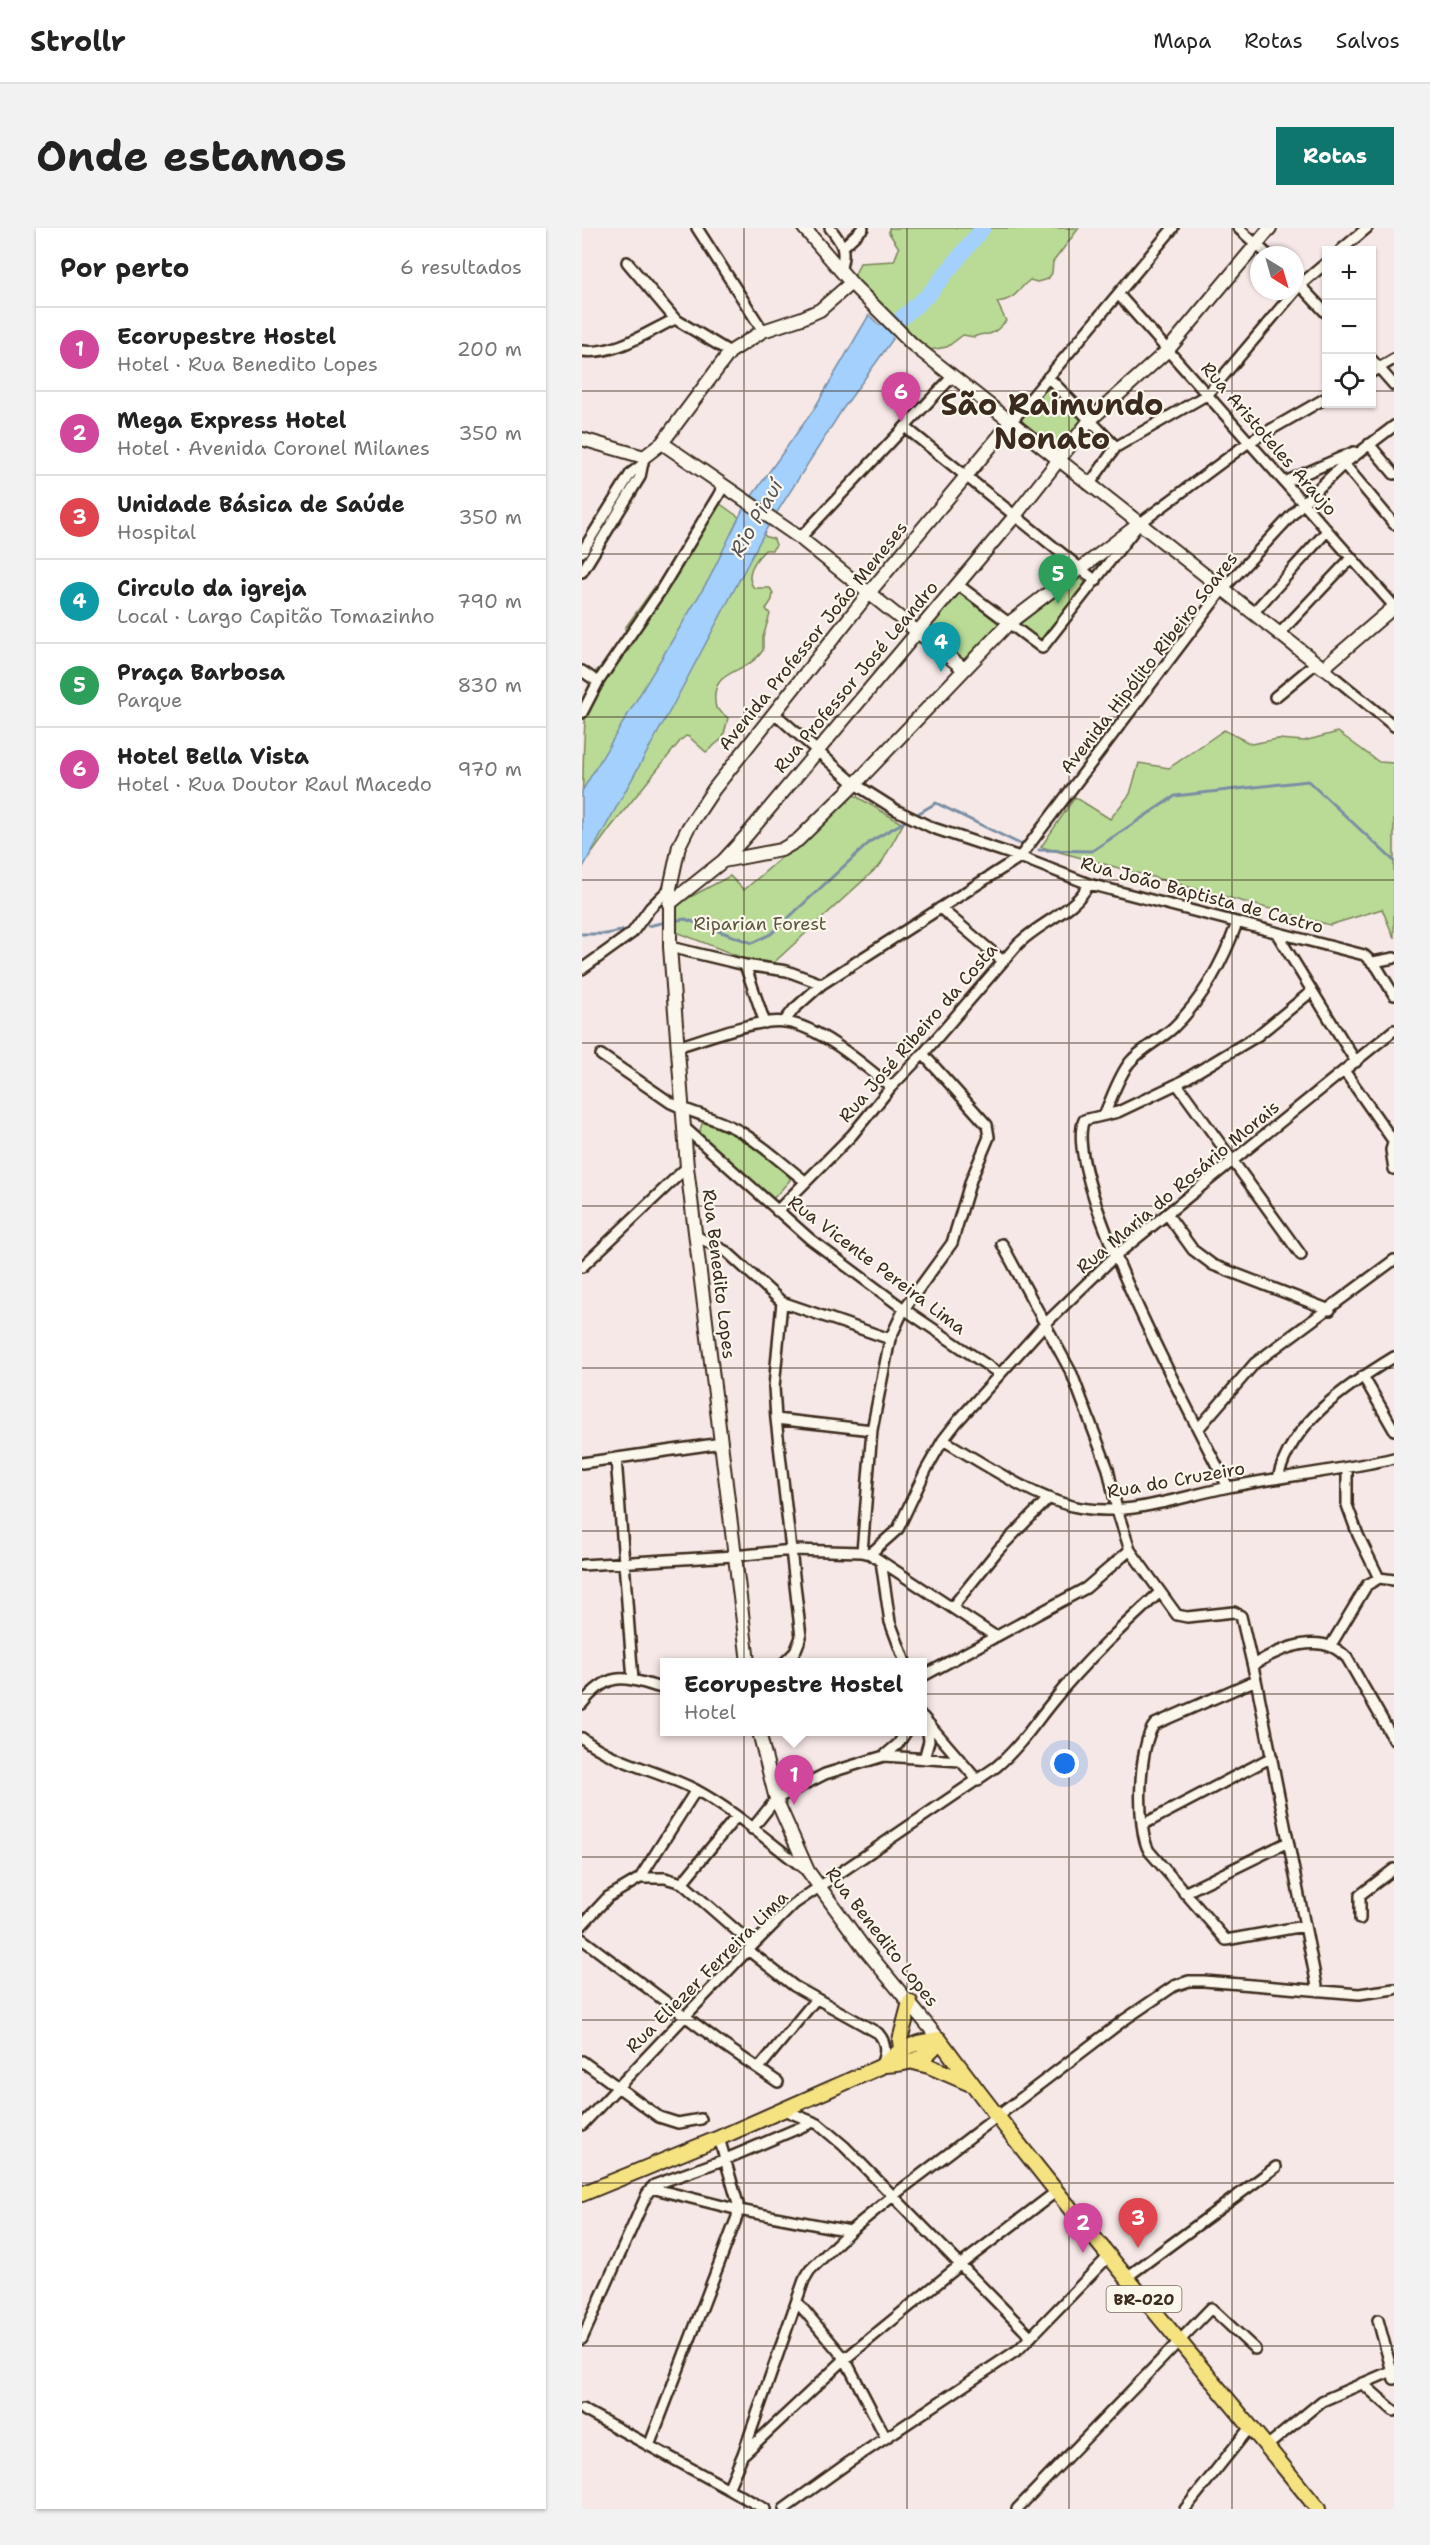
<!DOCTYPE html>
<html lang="pt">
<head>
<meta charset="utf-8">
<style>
  :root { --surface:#fff; --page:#f2f2f2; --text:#222; --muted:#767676; --line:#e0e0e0; --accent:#0f766e }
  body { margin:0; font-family:"Shantell Sans",sans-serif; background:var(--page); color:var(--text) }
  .controls { position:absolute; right:18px; top:18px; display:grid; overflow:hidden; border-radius:0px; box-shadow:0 2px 4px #0004 }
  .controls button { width:54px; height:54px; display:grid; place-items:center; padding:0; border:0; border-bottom:2px solid var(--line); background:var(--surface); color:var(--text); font:30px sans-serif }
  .compass { position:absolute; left:668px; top:18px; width:54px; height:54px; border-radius:50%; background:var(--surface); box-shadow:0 2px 4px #0004; rotate:143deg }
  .you { position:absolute; left:483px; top:1536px; width:21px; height:21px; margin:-15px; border:4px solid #fff; border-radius:50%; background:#1a73e8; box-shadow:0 0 0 9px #1a73e833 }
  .badge { display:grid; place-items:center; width:39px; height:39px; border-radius:50%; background:var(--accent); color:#fff; font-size:20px; font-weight:700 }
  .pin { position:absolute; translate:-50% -50px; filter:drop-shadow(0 2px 3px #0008) }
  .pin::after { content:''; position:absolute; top:32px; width:21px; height:18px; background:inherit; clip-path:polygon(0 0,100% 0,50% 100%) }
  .popup { position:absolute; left:78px; top:1430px; width:267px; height:78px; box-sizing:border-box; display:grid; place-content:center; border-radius:0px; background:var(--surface); filter:drop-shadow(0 2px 4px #0005); font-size:20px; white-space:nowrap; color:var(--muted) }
  .popup b { font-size:22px; color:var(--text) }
  .popup::after { content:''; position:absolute; left:50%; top:100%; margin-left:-12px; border:12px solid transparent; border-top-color:var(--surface) }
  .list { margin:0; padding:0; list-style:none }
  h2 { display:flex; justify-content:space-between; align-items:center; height:78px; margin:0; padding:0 24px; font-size:26px }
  h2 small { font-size:20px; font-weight:400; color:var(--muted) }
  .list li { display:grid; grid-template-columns:39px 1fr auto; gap:18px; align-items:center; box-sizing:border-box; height:84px; padding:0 24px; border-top:2px solid var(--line) }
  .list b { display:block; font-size:22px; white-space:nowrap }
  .list p { margin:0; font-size:20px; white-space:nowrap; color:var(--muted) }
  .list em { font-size:20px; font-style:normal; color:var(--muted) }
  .icon { flex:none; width:33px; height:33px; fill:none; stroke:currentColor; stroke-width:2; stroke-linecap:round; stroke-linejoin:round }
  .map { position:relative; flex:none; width:812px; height:2281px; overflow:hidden; border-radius:0px }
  header { display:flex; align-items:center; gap:36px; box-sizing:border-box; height:84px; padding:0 30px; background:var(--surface); border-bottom:2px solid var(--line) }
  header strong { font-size:28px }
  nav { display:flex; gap:33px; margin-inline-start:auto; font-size:21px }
  .intro { display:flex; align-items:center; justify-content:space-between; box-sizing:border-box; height:144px; padding:0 36px }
  h1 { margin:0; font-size:42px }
  .button { padding:15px 27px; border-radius:0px; background:var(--accent); color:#fff; font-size:21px; font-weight:700 }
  main { display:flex; gap:36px; padding:0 36px }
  aside { flex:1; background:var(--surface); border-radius:0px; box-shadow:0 2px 4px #0004 }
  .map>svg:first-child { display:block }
  .green { fill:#b9db95; stroke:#7a825a; stroke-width:1.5 }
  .water { fill:#a3d0fd; stroke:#798ea4; stroke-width:1.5 }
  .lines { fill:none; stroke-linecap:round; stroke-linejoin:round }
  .stream { stroke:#798ea4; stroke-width:3 }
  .river { stroke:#a3d0fd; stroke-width:16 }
  .street-casing { stroke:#3b2a1e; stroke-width:14 }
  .secondary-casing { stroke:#3b2a1e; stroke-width:16 }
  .primary-casing { stroke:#3b2a1e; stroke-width:18 }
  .street { stroke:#fbf7ec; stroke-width:9 }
  .secondary { stroke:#fbf7ec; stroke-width:12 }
  .primary { stroke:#f5e382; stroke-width:14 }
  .grid { fill:none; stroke:#3b2a1e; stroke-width:1.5; stroke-opacity:0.55 }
  .labels { text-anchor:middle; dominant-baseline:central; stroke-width:4.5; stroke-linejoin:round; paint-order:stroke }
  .shield { fill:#fbf7ec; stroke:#75685c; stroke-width:1.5 }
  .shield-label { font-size:16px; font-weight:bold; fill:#3b2a1e }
  .street-label { font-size:18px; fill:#3b2a1e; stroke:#fbf7ec }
  .park-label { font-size:18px; fill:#5a563c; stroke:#fbf7ec }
  .water-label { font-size:20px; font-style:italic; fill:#555456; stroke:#fbf7ec }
  .town-label { font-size:30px; font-weight:bold; fill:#3b2a1e; stroke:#fbf7ec }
</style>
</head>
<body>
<header>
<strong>Strollr</strong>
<nav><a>Mapa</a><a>Rotas</a><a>Salvos</a></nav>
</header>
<div class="intro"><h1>Onde estamos</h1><a class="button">Rotas</a></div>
<main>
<aside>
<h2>Por perto<small>6 resultados</small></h2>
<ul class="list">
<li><span class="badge" style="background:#d1479c">1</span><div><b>Ecorupestre Hostel</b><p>Hotel · Rua Benedito Lopes</p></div><em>200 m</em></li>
<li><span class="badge" style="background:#d1479c">2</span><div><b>Mega Express Hotel</b><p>Hotel · Avenida Coronel Milanes</p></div><em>350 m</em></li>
<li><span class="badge" style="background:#e0444e">3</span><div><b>Unidade Básica de Saúde</b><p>Hospital</p></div><em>350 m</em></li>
<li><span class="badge" style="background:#0f9aa8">4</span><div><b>Circulo da igreja</b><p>Local · Largo Capitão Tomazinho</p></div><em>790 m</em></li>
<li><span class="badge" style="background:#2e9e5b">5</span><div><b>Praça Barbosa</b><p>Parque</p></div><em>830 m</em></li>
<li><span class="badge" style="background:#d1479c">6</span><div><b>Hotel Bella Vista</b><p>Hotel · Rua Doutor Raul Macedo</p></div><em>970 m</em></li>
</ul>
</aside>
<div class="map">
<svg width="812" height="2281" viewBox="0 0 812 2281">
  <rect width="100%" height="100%" fill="#f6e8e6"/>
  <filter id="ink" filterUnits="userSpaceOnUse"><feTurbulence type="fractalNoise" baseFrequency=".0167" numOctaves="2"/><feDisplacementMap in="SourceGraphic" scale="12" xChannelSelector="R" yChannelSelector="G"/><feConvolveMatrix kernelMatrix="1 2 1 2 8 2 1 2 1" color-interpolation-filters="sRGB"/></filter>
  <g filter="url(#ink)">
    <path class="green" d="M307,0H497L471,34L470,45L466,51L455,54L448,52C434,62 436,71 415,74L424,93C420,97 414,105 407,106C400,107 399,105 392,109L381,107L365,119L348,122L329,105L319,108L270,53L278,35L312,33L317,20L307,5Z
      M469,160L497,188L500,194L477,222L444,199L439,190L463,161Z
      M137,275L185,309L192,311L194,317L190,322H183C173,332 162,347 172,360H188L191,365L190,372L184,381L188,386L181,409V422C165,448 125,439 134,480L146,490L141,510L124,524L107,509L104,508L99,512L29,599L0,639C0,604 0,471 9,449C16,438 31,430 41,421L46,423L50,417L44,408L43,400L74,357C79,351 84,350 90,346C107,333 125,294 137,275Z
      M498,350L505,356L458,413L437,397Z
      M376,364L418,396L381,433L344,402Z
      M642,502L669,516L696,511L722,513L756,504L797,534L812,535V710L800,681L748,697L459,619L493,569L528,591L548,566L557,535L587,540Z
      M272,567L321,596L299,636L186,740L92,703L93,677L148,648L162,662Z
      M126,893C154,899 185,930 207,948L208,952L191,971L120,909L118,902L120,896Z"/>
    <path class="water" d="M287,87L311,111L260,182L185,300L90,479L0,641V563L127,351L162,279L232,181Z"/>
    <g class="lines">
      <path class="stream" d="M337,585L354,575L442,618
        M457,622L510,623L593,568L726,553L812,633
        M96,692L103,691L170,715L189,706L289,613L322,594
        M66,698L79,695
        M0,706H24L44,702"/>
      <path class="river" d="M288,118L347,66L401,0"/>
      <defs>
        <path id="street" d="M115,0L181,103
          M248,0C260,15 265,22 258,42
          M656,0L686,27
          M262,18L281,0
          M759,22L785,0
          M45,34L93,91L148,124
          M713,52L744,85
          M536,66L812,378
          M0,123C33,127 64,105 93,91
          M790,132L812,157
          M790,144L812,131
          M466,149L534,219
          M429,194L591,0
          M323,199L514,353
          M787,216L812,246
          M762,236L812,296
          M703,254L772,224
          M507,257L534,219L626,166L718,57L744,35
          M218,310L370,149
          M0,324L49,245L61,236
          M0,344L58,249L62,229
          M375,356L460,420L557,296L667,214L744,170
          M671,385L745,303
          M698,405L769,330
          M741,440L812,498
          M0,443L16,454
          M693,469L734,435
          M0,485L16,454L77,365L142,258
          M192,485L273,556L314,582L351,600L438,629L507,656L782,727L795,739L812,767
          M358,680L421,733
          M695,706L774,834
          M88,719L163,737L183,795
          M791,734L812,730
          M163,737L205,743L240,756
          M0,741L50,705L68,680L88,660
          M202,794L212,781L240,756L438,629L641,361L721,275L762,236L812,198
          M95,819C122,811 176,790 203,794C237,798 282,837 309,859
          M19,827L89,875C112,886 137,891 159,904C181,917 202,937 223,953
          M763,844L812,914
          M595,856L719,1027
          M522,887C530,870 536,849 548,834C560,820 578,812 591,800C622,770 641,734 655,695
          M103,900L228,1011L322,1081L418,1146
          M812,912L809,922L812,941
          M195,983L270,907L309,859L341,826L436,716C458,694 492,684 507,656
          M585,986L611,1022L631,1037L748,1082
          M114,1008L145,1024L200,1074L308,1111
          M420,1016L490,1146L526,1241L535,1282L548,1322L595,1387L605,1389L652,1384L659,1388L674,1452
          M0,1039L105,939
          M200,1074L192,1159L194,1191L219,1409L213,1424L203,1434
          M781,1148L812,1202
          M194,1191L290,1202
          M616,1201L673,1135L812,1032
          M361,1212C399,1234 449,1268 490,1278C542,1291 596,1269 647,1259C702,1248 757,1243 812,1230
          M34,1230L51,1452
          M0,1235L140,1215
          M765,1241V1277L776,1307L797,1350
          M696,1250C709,1194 766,1157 812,1129
          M646,1259C615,1199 478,946 502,892L536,884L595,856L675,808L730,763
          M280,1324L290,1202L308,1111L322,1081L370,1015L389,952L407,909L405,897L341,826
          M288,1326L316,1301L344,1242L361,1212L375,1194L463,1096L533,1028L812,802
          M299,1333L308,1394L323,1434
          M0,1337L152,1328L210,1322L280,1324L288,1326L413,1408
          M371,1378L417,1321L467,1270
          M749,1417L785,1357L797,1350L812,1352
          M671,1437C698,1420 740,1402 765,1430L812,1512
          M341,1448L504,1360L548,1322
          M0,1476C29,1440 43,1450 83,1461
          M341,1489L396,1553
          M0,1510C34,1536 75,1542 112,1561C152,1582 188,1615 224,1642
          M302,1528L378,1533
          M342,1531L347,1513L345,1497
          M560,1597L690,1529
          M170,1601L194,1571L243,1546L302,1528L316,1516L324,1504
          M58,1650H83L100,1655L171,1717
          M100,1655L154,1589
          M602,1665L706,1614
          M778,1691V1667L812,1641
          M0,1697L26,1669L58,1650L114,1562
          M722,1698L644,1712L567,1623C554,1601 556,1515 573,1496L674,1452L736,1763
          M0,1711L139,1815L196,1854
          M166,1722L212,1758L296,1805C305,1815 304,1825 299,1837
          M0,1833L77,1889L96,1895L119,1891
          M177,1840L234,1771
          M202,1882L236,1896L262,1918L449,2109
          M0,1897L166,1722L212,1676L414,1539C437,1520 452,1496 471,1473C503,1433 540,1399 577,1365
          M69,1960L157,1982L268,2003
          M545,2049L694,1939
          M216,2075L263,2131L304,2210
          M796,2092L812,2151
          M0,2111L65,1966L72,1957L144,1931L231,1894
          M780,2155L812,2183
          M0,2181L183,2281
          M67,2218L155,1989L156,1976L137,1910
          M685,2218L740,2173L812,2142
          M163,2225L263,2131L378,2037L475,1963
          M146,2261L161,2226L222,2052L228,2042L268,2003L312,1967L542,1792L592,1758L607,1753H622L777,1766L812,1761
          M202,2281L266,2235L437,2121L528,2027
          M435,2281L629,2080L673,2121
          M603,2281L669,2198"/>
        <path id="secondary" d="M222,0L272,58L330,116L741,440L812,379
          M0,211L62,229L80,215L148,124L181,103L220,90L238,82L269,55
          M80,215L218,310L382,441
          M141,633L199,622L216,612L273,556L427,395L557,296
          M87,676L141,633L165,607L432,289L508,192L586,122L688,0
          M166,1434L105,939L88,719V660L97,618L106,600L132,561L287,365L429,194
          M177,1504L194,1571L226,1643L282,1720L357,1811"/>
        <path id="primary" d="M357,1811C476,1973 609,2125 736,2281
          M319,1822L318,1812L328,1774
          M328,1833L347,1838L391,1857
          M303,1837C324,1836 348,1832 357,1811
          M0,1966L137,1910L298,1839L319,1822L336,1815L357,1811"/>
      </defs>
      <use href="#street" class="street-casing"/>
      <use href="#secondary" class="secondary-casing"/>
      <use href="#primary" class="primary-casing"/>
      <use href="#street" class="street"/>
      <use href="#secondary" class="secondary"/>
      <use href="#primary" class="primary"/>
    </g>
  </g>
  <path class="grid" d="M162,0V2281M325,0V2281M487,0V2281M650,0V2281M0,163H744M790,163H812M0,326H812M0,489H812M0,652H812M0,815H812M0,978H812M0,1140H812M0,1303H812M0,1466H812M0,1629H812M0,1792H812M0,1955H812M0,2118H812"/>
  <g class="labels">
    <rect class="shield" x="524.5" y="2058" width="75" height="26" rx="4.5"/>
    <g class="shield-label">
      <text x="562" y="2071">BR-020</text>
    </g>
    <g class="street-label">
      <text transform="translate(687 211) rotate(49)">Rua Aristoteles Araujo</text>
      <text transform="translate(231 408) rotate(-51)">Avenida Professor João Meneses</text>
      <text transform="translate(567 435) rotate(-52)">Avenida Hipólito Ribeiro Soares</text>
      <text transform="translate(274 449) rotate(-50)">Rua Professor José Leandro</text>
      <text transform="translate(620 667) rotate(15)">Rua João Baptista de Castro</text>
      <text transform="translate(336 805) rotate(-49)">Rua José Ribeiro da Costa</text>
      <text transform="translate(596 959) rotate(-40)">Rua Maria do Rosário Morais</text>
      <text transform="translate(295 1037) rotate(37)">Rua Vicente Pereira Lima</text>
      <text transform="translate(137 1046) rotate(83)">Rua Benedito Lopes</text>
      <text transform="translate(594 1252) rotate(-10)">Rua do Cruzeiro</text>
      <text transform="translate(300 1709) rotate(52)">Rua Benedito Lopes</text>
      <text transform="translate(125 1744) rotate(-45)">Rua Eliezer Ferreira Lima</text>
    </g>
    <g class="park-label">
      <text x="178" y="696">Riparian Forest</text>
    </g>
    <g class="water-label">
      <text transform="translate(174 290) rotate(-60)">Rio Piauí</text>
    </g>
    <g class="town-label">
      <text x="470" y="176">São Raimundo<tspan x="470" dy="34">Nonato</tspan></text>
    </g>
  </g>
</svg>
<div class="controls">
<button>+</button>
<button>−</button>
<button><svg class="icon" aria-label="locate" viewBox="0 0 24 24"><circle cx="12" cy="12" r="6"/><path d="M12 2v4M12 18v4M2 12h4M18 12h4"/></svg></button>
</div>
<svg class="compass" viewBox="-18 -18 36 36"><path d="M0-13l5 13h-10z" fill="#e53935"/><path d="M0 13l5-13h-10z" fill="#767676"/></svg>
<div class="you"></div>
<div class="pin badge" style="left:212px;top:1577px;background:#d1479c">1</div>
<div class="popup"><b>Ecorupestre Hostel</b>Hotel</div>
<div class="pin badge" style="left:501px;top:2025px;background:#d1479c">2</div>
<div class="pin badge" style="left:556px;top:2020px;background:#e0444e">3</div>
<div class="pin badge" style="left:359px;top:444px;background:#0f9aa8">4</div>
<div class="pin badge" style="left:476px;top:376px;background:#2e9e5b">5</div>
<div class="pin badge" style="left:319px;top:194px;background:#d1479c">6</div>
</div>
</main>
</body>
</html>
